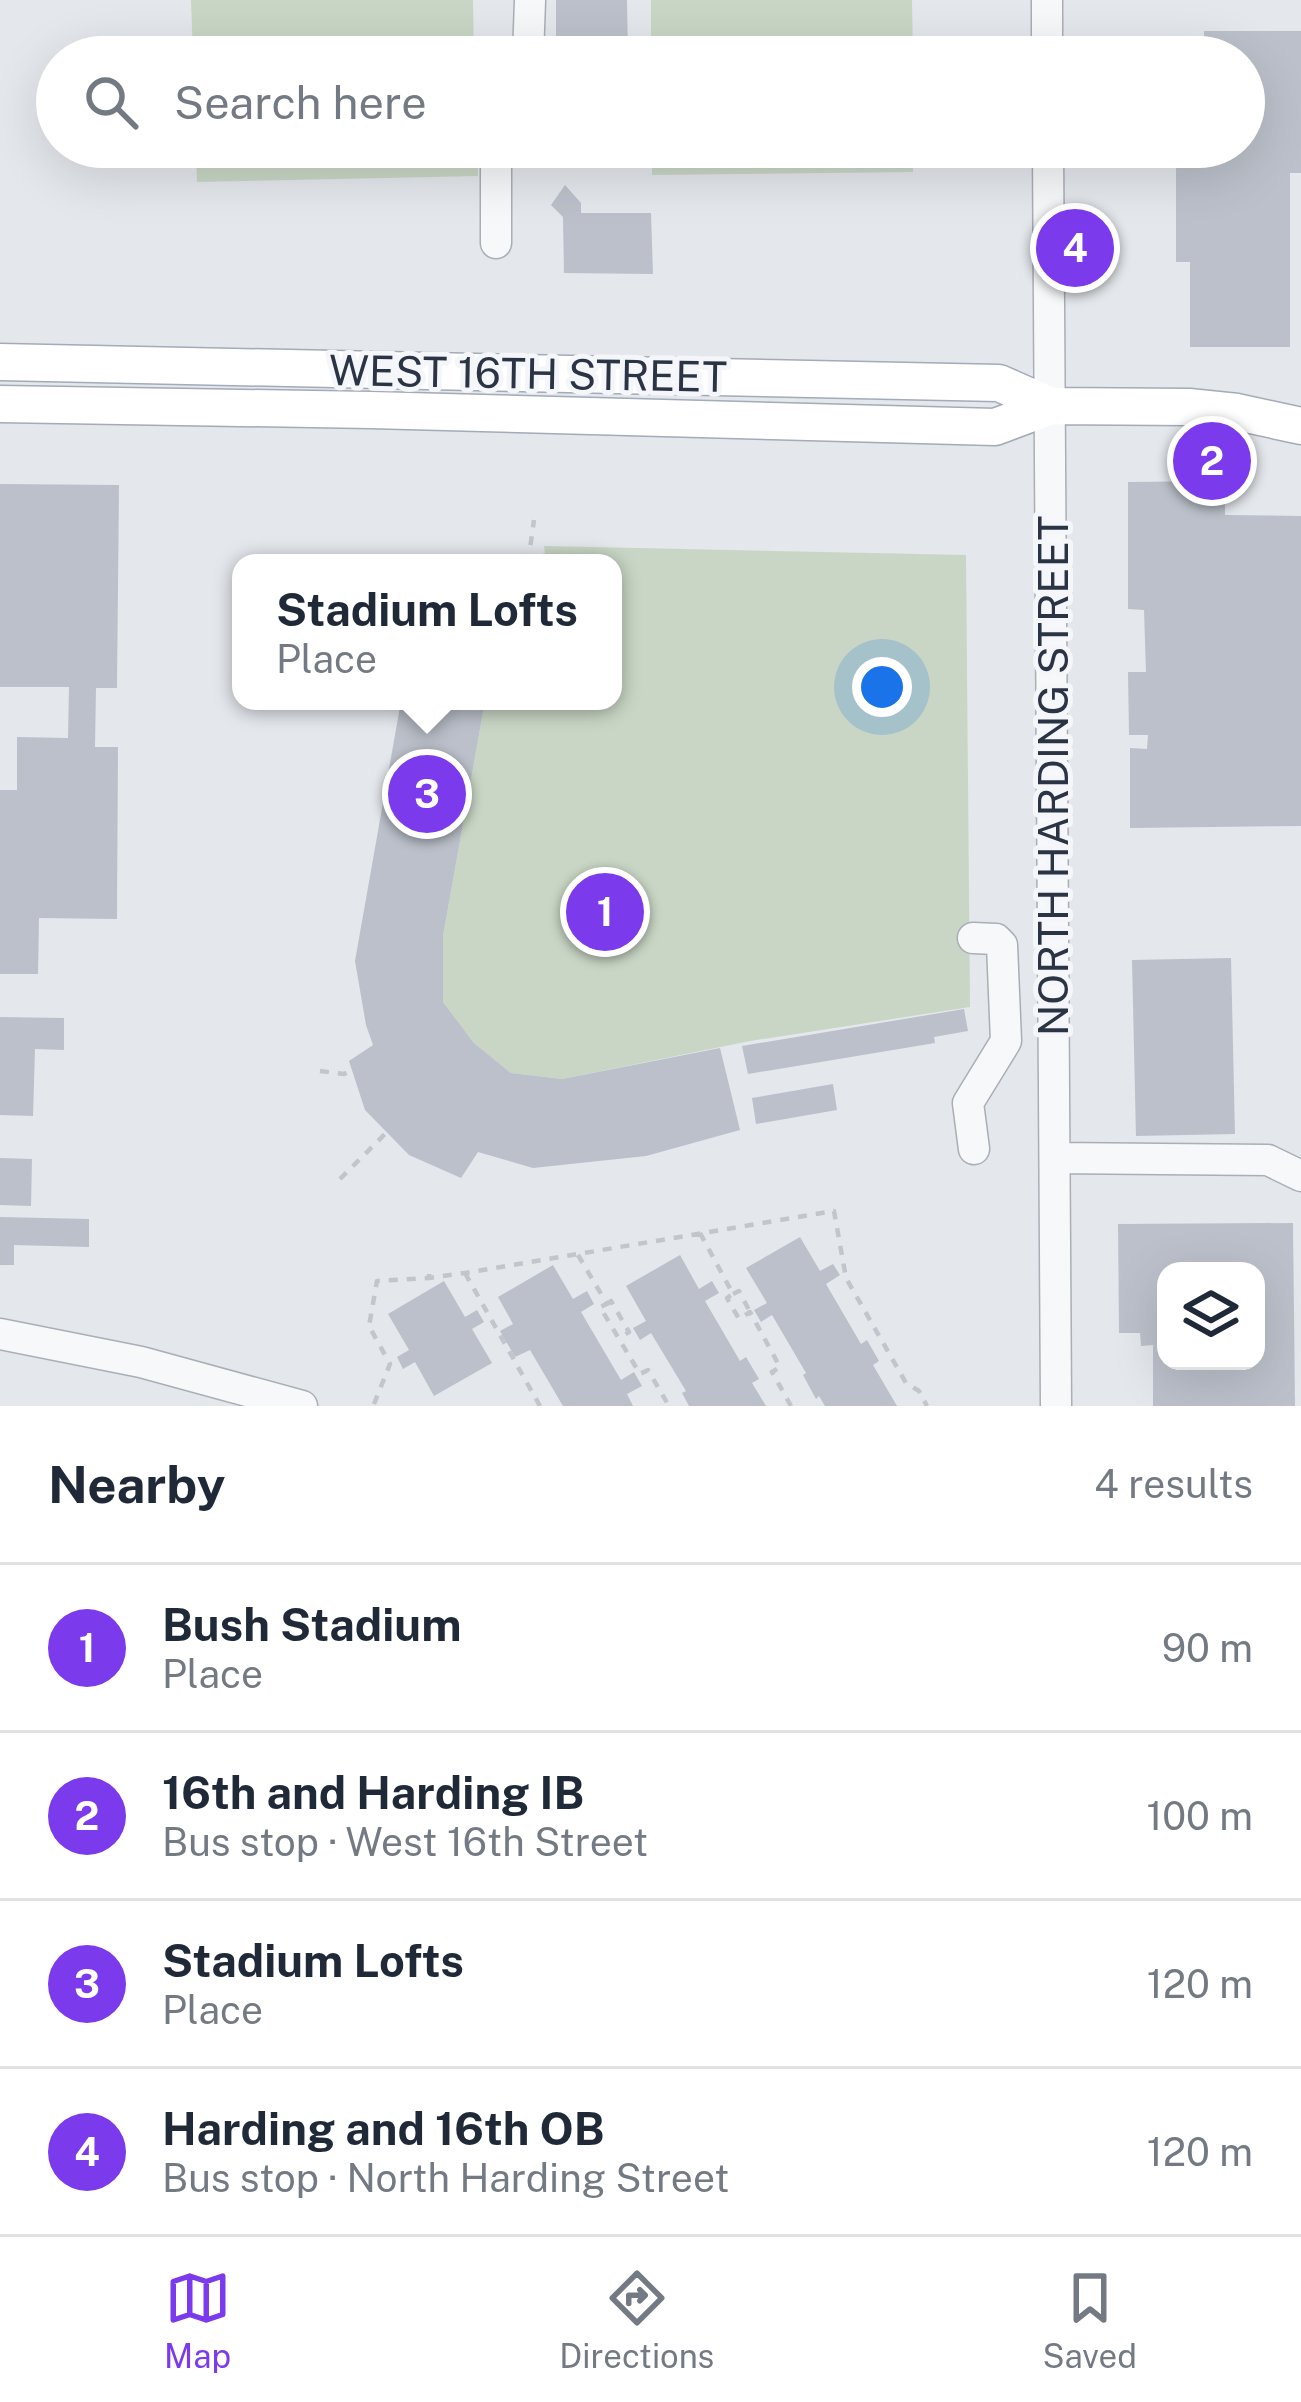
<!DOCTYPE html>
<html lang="en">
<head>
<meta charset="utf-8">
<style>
  :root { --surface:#fff; --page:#f2f2f3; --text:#1f2937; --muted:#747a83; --line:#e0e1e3; --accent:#7c3aed }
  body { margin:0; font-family:"Public Sans",sans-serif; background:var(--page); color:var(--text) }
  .controls { position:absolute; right:36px; bottom:36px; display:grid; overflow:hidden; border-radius:24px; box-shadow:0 12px 48px #0002 }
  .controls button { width:108px; height:108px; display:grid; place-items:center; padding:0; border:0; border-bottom:3px solid var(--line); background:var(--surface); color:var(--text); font:60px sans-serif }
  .you { position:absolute; left:882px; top:687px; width:42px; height:42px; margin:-30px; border:9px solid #fff; border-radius:50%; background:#1a73e8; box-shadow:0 0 0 18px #1a73e833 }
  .badge { display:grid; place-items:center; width:78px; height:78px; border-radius:50%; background:var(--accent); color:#fff; font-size:39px; font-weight:700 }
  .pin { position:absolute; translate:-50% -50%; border:6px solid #fff; box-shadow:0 3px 12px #0006 }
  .popup { position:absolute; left:232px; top:554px; width:390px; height:156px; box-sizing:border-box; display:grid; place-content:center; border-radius:24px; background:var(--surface); filter:drop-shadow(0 3px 9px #0005); font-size:39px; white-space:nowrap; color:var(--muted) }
  .popup b { font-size:45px; color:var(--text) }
  .popup::after { content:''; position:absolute; left:50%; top:100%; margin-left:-24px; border:24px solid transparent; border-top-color:var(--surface) }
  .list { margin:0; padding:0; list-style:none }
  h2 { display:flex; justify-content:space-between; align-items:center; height:156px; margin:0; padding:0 48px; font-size:51px }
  h2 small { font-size:39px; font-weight:400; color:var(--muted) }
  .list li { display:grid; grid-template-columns:78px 1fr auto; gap:36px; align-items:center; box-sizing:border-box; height:168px; padding:0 48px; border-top:3px solid var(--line) }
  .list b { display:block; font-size:45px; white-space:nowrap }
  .list p { margin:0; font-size:39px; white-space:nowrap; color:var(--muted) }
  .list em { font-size:39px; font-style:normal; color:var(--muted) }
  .icon { flex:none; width:66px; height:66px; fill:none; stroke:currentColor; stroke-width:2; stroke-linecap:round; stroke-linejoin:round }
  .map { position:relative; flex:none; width:1301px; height:1406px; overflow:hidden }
  .search { position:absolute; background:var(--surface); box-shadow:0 12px 48px #0002; left:36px; right:36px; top:36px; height:132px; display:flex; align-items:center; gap:30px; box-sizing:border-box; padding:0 42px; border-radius:66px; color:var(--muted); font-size:45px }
  .sheet { height:828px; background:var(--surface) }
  nav { display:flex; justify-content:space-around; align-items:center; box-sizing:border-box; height:168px; border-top:3px solid var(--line); background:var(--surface); font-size:33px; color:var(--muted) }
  nav a { display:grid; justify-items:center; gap:6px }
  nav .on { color:var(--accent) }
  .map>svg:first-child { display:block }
  .green { fill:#c9d6c5 }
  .building { fill:#bbc0ca; fill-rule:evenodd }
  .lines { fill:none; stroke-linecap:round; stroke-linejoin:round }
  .minor-casing { stroke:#a9aeb7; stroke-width:33 }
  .major-casing { stroke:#a3abb8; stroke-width:39 }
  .path { stroke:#c2c5cb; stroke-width:4.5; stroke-dasharray:9 9; stroke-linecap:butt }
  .minor { stroke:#f7f8fa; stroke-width:30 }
  .major { stroke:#fff; stroke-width:36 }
  .labels { text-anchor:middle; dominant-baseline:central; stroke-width:10; stroke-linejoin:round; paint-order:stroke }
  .street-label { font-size:42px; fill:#2b3445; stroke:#f4f6f9 }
</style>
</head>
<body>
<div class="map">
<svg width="1301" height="1406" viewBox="0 0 1301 1406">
  <rect width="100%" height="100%" fill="#e4e7ec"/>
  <path class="green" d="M191,0H473L474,57H193Z
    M651,0H912L913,57H651Z
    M196,147H477L478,176L197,182Z
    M652,147H913V172L652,175Z
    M544,546L966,555L970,1007L750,1041L562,1079L511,1073L474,1043L443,1002V936L485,701H613V563H532V557L545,553Z"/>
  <path class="building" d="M556,0H627L628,57H556Z
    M1204,31H1301V173H1290V347H1190V262H1176V147H1244V57H1204Z
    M565,185L581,203V213H651L653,274L564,273L563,217L551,205Z
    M1225,481V515L1301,516V826L1130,828V748L1147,749L1148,735H1129L1128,672H1146L1144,610L1128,609V482Z
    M0,484L119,485L117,688H96L95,747H118L117,919L39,918L38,974H0V790H17V737L68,738L69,687H0Z
    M401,701H485L443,936V1002L474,1043L511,1073L562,1079L720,1048L740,1130L646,1156L533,1168L478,1152L461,1178L409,1155L365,1110L349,1061L373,1045L366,1025L355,961Z
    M1231,958L1235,1134L1136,1136L1132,960Z
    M964,1009L968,1031L934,1037L935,1043L748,1074L742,1046Z
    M0,1017L64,1018V1050L35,1049L33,1116L0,1115Z
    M833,1084L837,1110L756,1124L752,1098Z
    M0,1158L32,1159L31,1206L0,1205Z
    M0,1217L89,1219V1247L14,1245V1265H0Z
    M1293,1223L1295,1406H1153V1345L1141,1346L1140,1333H1119L1118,1224ZM1166,1271H1256V1361H1166Z
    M800,1237L820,1271L833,1264L840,1275L826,1284L861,1344L867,1340L879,1361L873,1365L897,1406H825L819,1396L816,1399L803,1375L806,1373L772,1315L761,1322L754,1310L767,1303L746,1268Z
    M680,1255L699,1289L712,1281L719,1293L705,1301L740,1361L746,1357L759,1379L752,1383L766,1406H689L682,1393L686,1391L651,1333L640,1340L633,1328L646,1321L626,1286Z
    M553,1265L573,1299L587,1291L594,1304L581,1312L621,1380L634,1372L642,1386L627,1394L633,1406H563L530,1350L515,1357L500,1331L513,1324L498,1297Z
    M444,1281L465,1317L477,1310L484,1322L472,1329L492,1363L434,1396L415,1362L403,1369L397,1357L409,1350L388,1314Z"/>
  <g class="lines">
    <defs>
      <path id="minor" d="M1047,0V57
        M528,57L530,0
        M496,147V243
        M1048,147L1056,1406
        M973,938L996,939L1002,945L1006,1041L968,1103L974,1149
        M1055,1158L1268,1160L1301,1176
        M0,1334L141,1362L302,1406"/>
      <path id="major" d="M0,362L999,383L1051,406
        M0,404L371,410L995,427L1051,406L1189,407L1237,412L1301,426"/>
    </defs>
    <use href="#minor" class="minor-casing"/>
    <use href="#major" class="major-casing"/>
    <path class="path" d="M528,563L534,520
      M320,1071L344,1074L352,1070
      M340,1179L387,1132
      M700,1233L733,1294L727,1298L739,1319L750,1312L780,1367L772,1372L791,1406
      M578,1255L607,1304L600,1307L640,1374L648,1370L669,1406
      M465,1273L540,1406
      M429,1274V1278L465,1273L834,1211L846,1278L906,1383L919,1391L927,1406
      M733,1294L739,1291L750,1312
      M607,1304L611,1301L629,1332L619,1338
      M374,1404L390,1364L369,1326L377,1281L429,1278"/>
    <use href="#minor" class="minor"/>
    <use href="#major" class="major"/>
  </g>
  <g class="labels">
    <g class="street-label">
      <text transform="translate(528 373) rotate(1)">WEST 16TH STREET</text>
      <text transform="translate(1052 776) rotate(-90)">NORTH HARDING STREET</text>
    </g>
  </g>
</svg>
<div class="controls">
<button><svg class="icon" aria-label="layers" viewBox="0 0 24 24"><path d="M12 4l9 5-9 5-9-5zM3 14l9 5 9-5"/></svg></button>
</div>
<div class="you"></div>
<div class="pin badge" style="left:605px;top:912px">1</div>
<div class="pin badge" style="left:1212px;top:461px">2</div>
<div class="pin badge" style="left:427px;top:794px">3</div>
<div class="popup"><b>Stadium Lofts</b>Place</div>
<div class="pin badge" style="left:1075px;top:248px">4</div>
<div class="search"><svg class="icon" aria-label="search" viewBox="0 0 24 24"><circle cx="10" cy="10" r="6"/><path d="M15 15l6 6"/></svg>Search here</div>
</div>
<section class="sheet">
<h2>Nearby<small>4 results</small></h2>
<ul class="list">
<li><span class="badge">1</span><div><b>Bush Stadium</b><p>Place</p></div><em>90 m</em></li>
<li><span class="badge">2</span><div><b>16th and Harding IB</b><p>Bus stop · West 16th Street</p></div><em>100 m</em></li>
<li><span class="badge">3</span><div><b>Stadium Lofts</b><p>Place</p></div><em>120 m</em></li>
<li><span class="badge">4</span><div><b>Harding and 16th OB</b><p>Bus stop · North Harding Street</p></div><em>120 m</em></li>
</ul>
</section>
<nav>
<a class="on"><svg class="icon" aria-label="map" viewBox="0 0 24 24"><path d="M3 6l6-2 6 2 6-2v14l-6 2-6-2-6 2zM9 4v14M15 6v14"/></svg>Map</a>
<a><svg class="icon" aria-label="directions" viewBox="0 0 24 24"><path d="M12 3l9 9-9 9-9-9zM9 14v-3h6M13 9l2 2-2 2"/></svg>Directions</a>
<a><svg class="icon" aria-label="saved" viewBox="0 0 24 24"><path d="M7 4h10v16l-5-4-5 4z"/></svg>Saved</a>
</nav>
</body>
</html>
